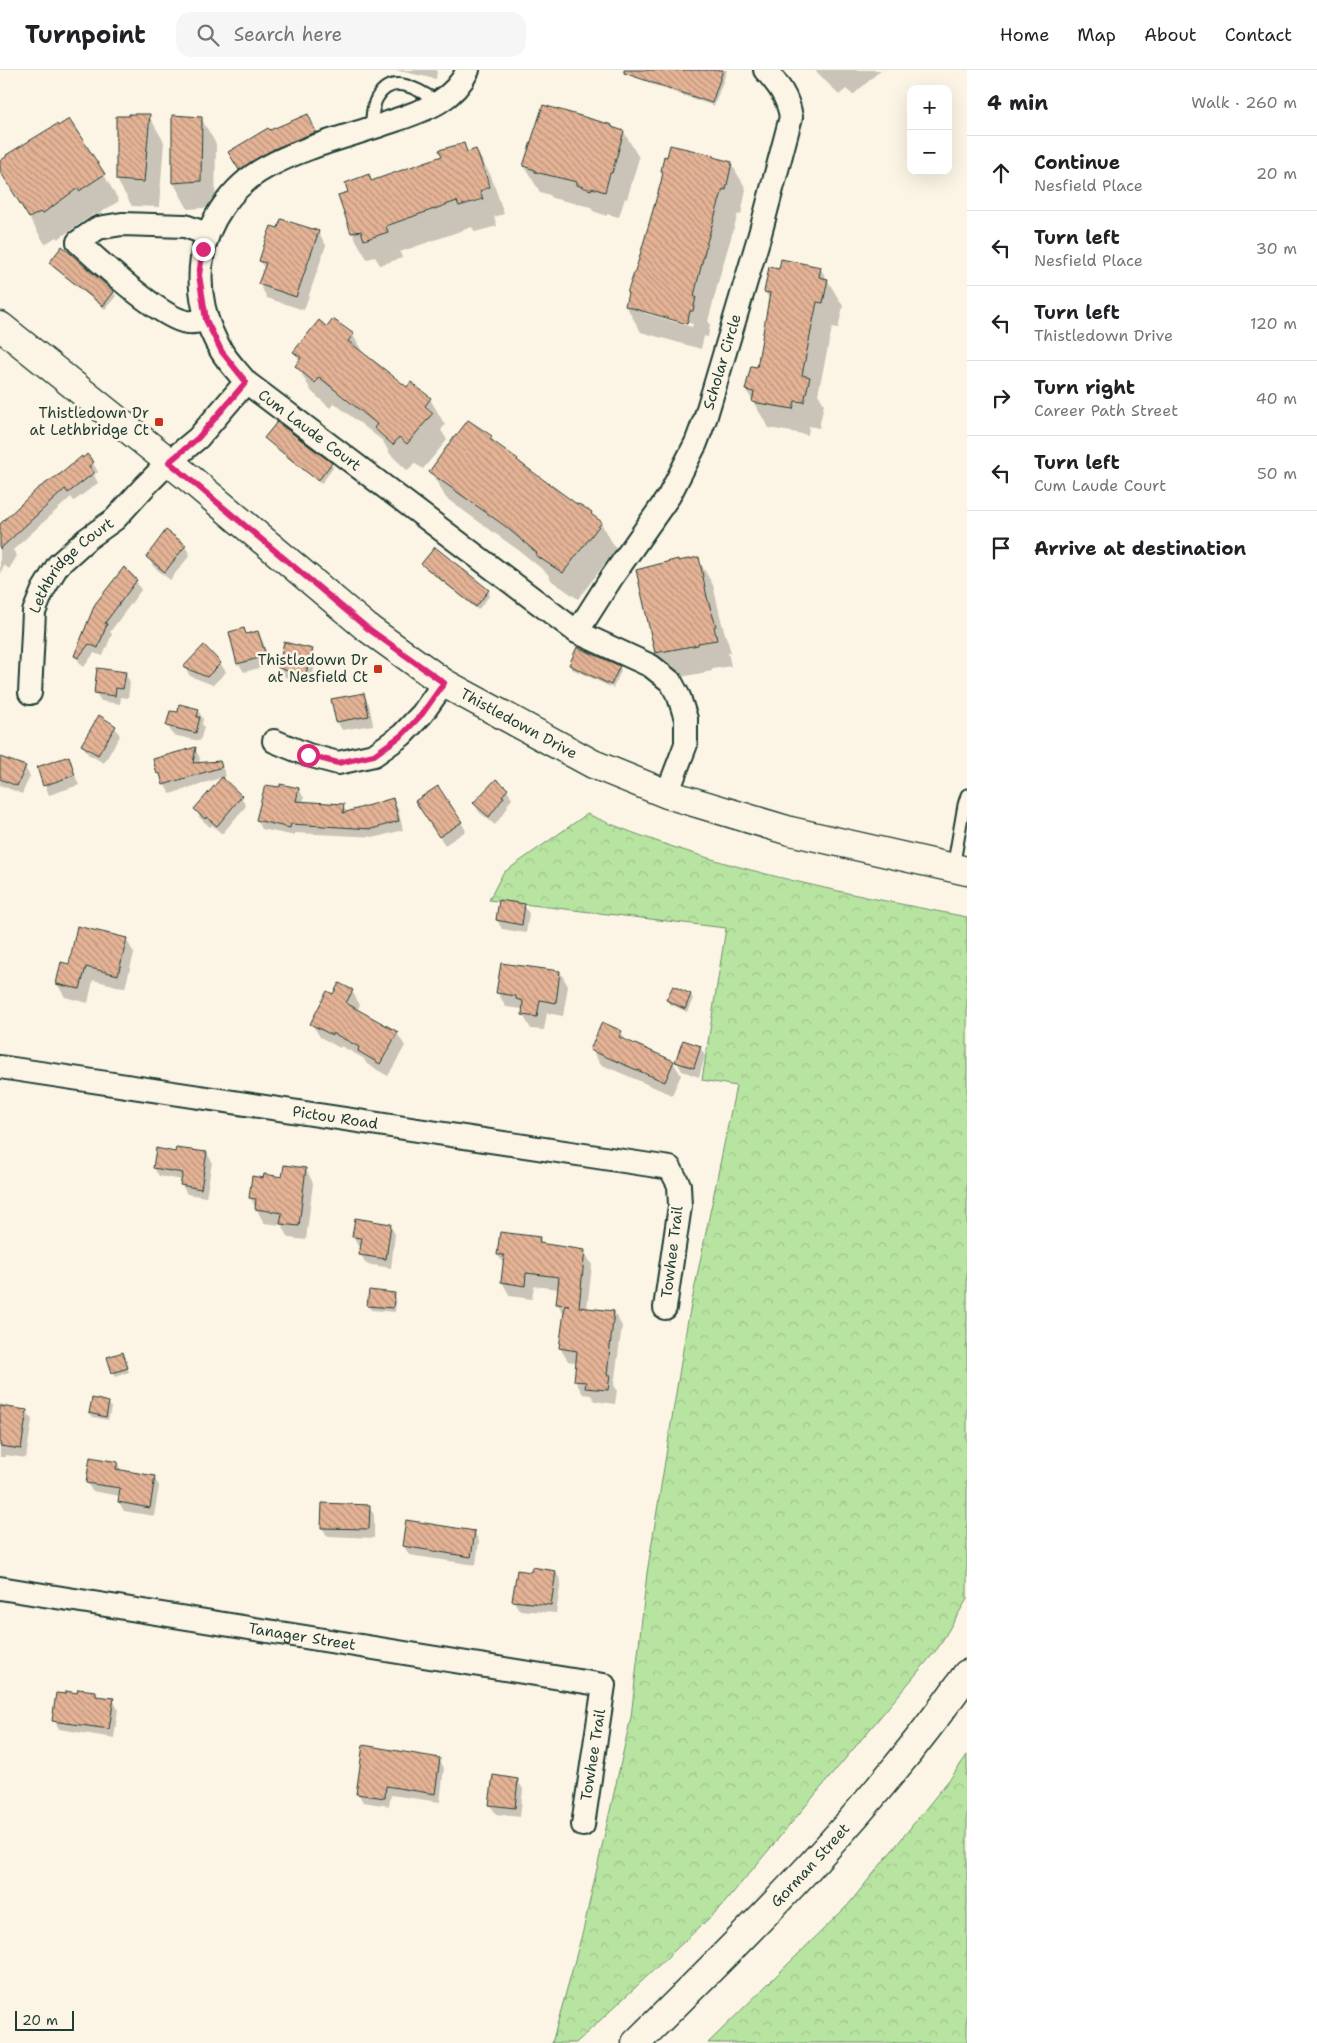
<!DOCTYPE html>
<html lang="en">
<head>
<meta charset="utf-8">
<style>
  :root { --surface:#fff; --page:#f6f6f6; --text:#202124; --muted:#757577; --line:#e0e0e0 }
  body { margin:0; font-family:"Shantell Sans",sans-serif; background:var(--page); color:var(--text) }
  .controls { position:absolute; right:15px; top:15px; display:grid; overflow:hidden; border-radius:10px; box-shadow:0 5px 20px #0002 }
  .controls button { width:45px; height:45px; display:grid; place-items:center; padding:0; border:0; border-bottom:1px solid var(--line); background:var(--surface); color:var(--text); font:25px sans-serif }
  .scale { position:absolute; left:15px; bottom:12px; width:59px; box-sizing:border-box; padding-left:5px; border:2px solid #1f3d34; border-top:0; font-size:14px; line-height:18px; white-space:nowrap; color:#1f3d34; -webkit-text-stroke:4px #fcf5e5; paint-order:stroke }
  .stop { position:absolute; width:15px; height:15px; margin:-11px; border:4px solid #db2777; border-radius:50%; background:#fff }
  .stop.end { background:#db2777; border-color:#fff; box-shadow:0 1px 5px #0008 }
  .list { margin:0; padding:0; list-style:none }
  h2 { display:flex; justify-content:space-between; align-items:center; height:65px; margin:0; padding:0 20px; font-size:21px }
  h2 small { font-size:16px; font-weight:400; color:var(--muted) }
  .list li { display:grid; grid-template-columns:32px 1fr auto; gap:15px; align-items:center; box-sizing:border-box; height:75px; padding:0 20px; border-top:1px solid var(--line) }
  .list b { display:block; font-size:19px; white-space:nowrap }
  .list p { margin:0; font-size:16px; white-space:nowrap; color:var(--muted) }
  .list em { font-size:16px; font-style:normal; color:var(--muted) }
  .icon { flex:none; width:28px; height:28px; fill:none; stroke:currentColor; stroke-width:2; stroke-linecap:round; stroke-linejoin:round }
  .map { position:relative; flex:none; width:967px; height:1973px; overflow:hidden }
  header { display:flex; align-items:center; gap:30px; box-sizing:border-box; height:70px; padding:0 25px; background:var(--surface); border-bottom:1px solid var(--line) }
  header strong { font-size:24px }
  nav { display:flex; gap:28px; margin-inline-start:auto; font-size:18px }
  .search { width:350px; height:45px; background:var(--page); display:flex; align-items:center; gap:12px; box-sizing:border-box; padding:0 18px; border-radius:15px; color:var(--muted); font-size:19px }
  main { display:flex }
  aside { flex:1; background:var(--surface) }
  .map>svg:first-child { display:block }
  .forest { fill:url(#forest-crowns); stroke:#6c906a }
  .shadow { fill:#0003; fill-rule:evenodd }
  .building { fill:url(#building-back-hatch); stroke:#1f3d34 }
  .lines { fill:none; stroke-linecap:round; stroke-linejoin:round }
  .lane-casing { stroke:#1f3d34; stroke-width:15 }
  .street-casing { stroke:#1f3d34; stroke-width:26 }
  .secondary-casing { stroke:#1f3d34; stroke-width:31 }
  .primary-casing { stroke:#1f3d34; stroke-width:31 }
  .lane { stroke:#fcf5e5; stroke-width:11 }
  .street { stroke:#fcf5e5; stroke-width:22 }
  .secondary { stroke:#fcf5e5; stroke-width:28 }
  .primary { stroke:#fcf5e5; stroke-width:28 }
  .route { stroke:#db2777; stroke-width:6 }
  .poi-dot { fill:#c8321e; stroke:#fcf5e5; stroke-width:2 }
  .labels { text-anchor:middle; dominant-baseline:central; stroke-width:5; stroke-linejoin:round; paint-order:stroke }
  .street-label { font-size:15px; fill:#1f3d34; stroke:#fcf5e5 }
  .poi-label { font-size:15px; fill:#1f3d34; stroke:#fcf5e5; text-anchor:end }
</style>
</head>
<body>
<header>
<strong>Turnpoint</strong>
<div class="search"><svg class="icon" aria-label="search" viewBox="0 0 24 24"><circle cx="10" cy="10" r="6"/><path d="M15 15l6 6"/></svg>Search here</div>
<nav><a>Home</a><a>Map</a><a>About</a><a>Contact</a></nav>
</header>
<main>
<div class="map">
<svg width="967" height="1973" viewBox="0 0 967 1973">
  <defs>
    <pattern id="forest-crowns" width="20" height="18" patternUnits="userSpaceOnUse" patternTransform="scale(1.25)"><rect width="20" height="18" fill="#b8e4a1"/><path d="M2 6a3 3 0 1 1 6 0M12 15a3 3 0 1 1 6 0" fill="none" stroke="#9ec48b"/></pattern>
    <pattern id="building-back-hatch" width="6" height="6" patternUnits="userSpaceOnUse" patternTransform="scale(1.25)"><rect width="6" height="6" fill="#e5b396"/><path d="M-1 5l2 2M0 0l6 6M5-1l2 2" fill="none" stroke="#b9937b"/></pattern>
  </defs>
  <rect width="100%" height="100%" fill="#fcf5e5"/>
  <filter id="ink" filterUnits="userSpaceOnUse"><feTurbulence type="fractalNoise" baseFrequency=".02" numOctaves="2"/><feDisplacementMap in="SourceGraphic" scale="10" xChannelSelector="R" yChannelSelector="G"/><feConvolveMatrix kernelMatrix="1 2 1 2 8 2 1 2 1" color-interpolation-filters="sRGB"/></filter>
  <g filter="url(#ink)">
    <path class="forest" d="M587,744C708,797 838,822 967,847V1529L938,1578L721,1837L576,1973H552L583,1861L631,1647L647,1503L687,1255L736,1016L702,1010L726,858L489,830L503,803Z
      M967,1685V1973H708L848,1835L953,1705Z"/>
    <path class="shadow" d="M395,0H437L436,9Z
      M652,0H727L714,36L650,14L648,10Z
      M815,0H881L853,25L846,19L839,25Z
      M149,46L164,72L159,137L132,136L117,110Z
      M201,48L216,74L215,137L188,139L173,112Z
      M310,50L317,67L242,103L230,82L269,62Z
      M611,56L613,59L624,62L639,88L627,129L625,128L619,147L607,144V146L593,141L591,137L552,128L550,125L540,122L524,96Z
      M463,74L468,83L476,80L491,106L504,144L494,147L497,156L475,162L472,157L400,182L402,188L380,195L375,187L367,189L352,163L339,126L349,123L368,106L372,112L443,87Z
      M713,86L714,88L731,93L746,119L741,145L738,144L722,198L708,251L710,254L708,267L704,266L701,279L641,262L626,236L664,104L662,101ZM644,240L693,254L692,257L644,243Z
      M0,92L104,105L119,131L95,146L94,144L58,169L56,167L45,174L0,99Z
      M318,162L326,175L304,240L267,228L260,214L265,199L260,191Z
      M50,193L113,222L116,226L105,239L53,197Z
      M820,198L843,236L838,259L832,258L818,324L824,334L819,358L809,356L808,365L769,358L746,320L758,298L770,230L765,222Z
      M334,251L353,265L364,285L407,319L430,329L445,355L441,360L447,370L423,399L414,393L408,401L390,384L383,371L334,333L330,338L312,322L297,296L300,292L295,282L328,258Z
      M491,367L495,374L519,394L579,437L591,443L594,448L601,453L616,479L578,529L552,511L547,503L521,482L446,428L431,402Z
      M266,368L331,394L333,398L321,414L268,372Z
      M82,389L93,393L98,402L94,405L98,413L74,431L71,427L13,480L17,486L9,499L4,495L0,504V456Z
      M185,476L190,485L170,510L153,496L148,487Z
      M698,489L713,515L722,554L731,582L728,583L731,596L712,599V601L670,609L655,583L678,492Z
      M423,494L488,521L490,525L478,540L425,498Z
      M136,511L141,520L110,562L112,564L103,586L94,583L84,597L81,595L76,586Z
      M244,559L247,565L258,563L263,572L271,595L244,602L239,594Z
      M312,580L317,589L310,614L285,607L280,598Z
      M220,593L226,602L213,615L190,606L184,597Z
      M570,595L619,597L621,601L613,618L572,599Z
      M125,603L130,612L128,628L121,627L120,634L101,631L95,622Z
      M364,625L369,634L373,655L342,660L337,651Z
      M198,640L203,649L202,654L204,657L200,671L173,665L168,656L178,643Z
      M115,657L120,666L104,693L88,684L83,675Z
      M195,679L200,688L199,694L220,692L226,706L170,724L158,703Z
      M68,688L79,715L49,725L38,698Z
      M0,689L25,698L30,706L22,724L0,715Z
      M299,719L304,728L303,733L343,736L347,743L393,730L398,739L403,760L377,767L295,763V766L262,759L257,750Z
      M507,720L512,729L507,735L508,737L495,755L479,742L474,733Z
      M241,727L246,736L222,764L212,755L210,757L200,748L195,739Z
      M422,740L461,752L466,761L445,775Z
      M500,831L524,835L529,844L526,863L502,859L497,850Z
      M126,869L134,883L125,918L93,910L88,933L65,927L57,914L70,895Z
      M560,902L568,916L563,946L547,943L544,960L531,959L523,945V939L506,937L498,923Z
      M352,921L360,935L357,940L397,963L405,976L388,1006L367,994L363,988L341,976L340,978L320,967L312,954L334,926Z
      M691,925L693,929L687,942L670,934L667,930Z
      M621,962L627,972L673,992L681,1005L672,1025L600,994L592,980Z
      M700,977L705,986L699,1007L682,1001L677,992Z
      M176,1083H207L212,1092L206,1127L187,1124L182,1115L183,1110L159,1106L154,1098Z
      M306,1099L313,1113L306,1170L289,1168L282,1155L264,1153L250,1127L283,1108Z
      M390,1155L395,1164L391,1198L366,1194L361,1185L362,1176H358L353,1167Z
      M539,1168L544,1175L584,1181L592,1195L587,1239L614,1242L622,1256L614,1315L617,1320L615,1334L595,1331L591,1325L583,1324L575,1311L577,1293L568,1291L560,1278L565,1246L557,1233L559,1219L534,1216L532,1229L510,1226L502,1212L504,1195L498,1185Z
      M394,1224L396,1228L395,1242L371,1240L368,1235Z
      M122,1284L129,1302L115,1307L113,1303Z
      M109,1333L111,1338L108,1350L93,1347L90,1343Z
      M0,1334L6,1335L8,1339L27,1341L32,1350L26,1388L6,1385V1387H0Z
      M117,1393L122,1401L154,1407L159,1416L154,1446L124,1441L119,1432L120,1426L92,1421L87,1412Z
      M369,1436L374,1445V1468L327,1466L322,1457Z
      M474,1462L479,1471L476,1495L409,1485L404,1476Z
      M556,1502L561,1511L556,1543L519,1540L514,1531L532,1504Z
      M96,1623L98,1628L113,1630L118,1639L114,1668L59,1659L54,1650L78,1624Z
      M439,1689L444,1698L440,1732L391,1725L389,1736L363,1732L358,1723Z
      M517,1710L523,1719L520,1747L496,1744L490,1735Z"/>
    <path class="building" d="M624,0H723L712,33L624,3Z
      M543,35L612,55V57L624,61L612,103H610L605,122L592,118L591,120L577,115V112L535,102V100L523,96Z
      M129,44H150L144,112L116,110V46H129Z
      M308,44L316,62L274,79L239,100L228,82L268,58L270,60Z
      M172,45L202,47L201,111L172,113Z
      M69,49L105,104L79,121L78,118L42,144L40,142L29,148L0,101V91L7,86L6,85L57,54L58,56Z
      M464,73L467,82L476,79L490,117L480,121L483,129L459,136L457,131L386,156L388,162L364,170L361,161L351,163L338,125L348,122L345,113L369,104L371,111L442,86L439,80Z
      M670,75L713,85V87L732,92L726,120L723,119L707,172L694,226L696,227L693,241H690L687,254L625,236L628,223H627L638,192L661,112L663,102L661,101L664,86L667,87Z
      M281,149L319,161L296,227L258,214L266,193L259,191L265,172L271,156L278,158Z
      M62,176L114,222L103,236L49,193Z
      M781,189L821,197L819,207L828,209L823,233L817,232L802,305L810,307L804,332L795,331L793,339L752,332L754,322L745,320L751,296L757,297L770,223L764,222L769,197L779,199Z
      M333,249L354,264L348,271L407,317L411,312L431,328L425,336L433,343L407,374L399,367L393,375L374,358L377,354L319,307L315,313L295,296L301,288L293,282L319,250L327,257Z
      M468,350L492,366L490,369L518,389L517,390L526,397L578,435L579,434L592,442L591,444L602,452L563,503L535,485L537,483L505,456L429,402L455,365L456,366Z
      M277,352L332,393L318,411L264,368Z
      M87,384L94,392L89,396L94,403L68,423L65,419L0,479V454L37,419L63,402L82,386L83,388Z
      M166,460L186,475L165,502L146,487Z
      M435,477L489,520L476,537L421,494Z
      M699,487L707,527L716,556L714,557L717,570L698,573V575L655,583L636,500L678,489V491Z
      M124,497L137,510L105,553L107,554L98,578L89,574L78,588L74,586L95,534Z
      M244,558L246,564L258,561L266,586L237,594L229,562Z
      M284,572L313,579L305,606L278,598Z
      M204,575L221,593L207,607L183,597Z
      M577,577L620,596L611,615L569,595Z
      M97,598L126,602L123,619L116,618L115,626L94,623Z
      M364,623L369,646L336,652L331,629Z
      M179,634L199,639L197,647H200L196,663L166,656L170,641L178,642Z
      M99,645L116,656L98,685L81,675Z
      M196,677L193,693L220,691L222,697L163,715L160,703L157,704L153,689Z
      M69,686L75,705L43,716L37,697Z
      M0,687L26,696L17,716L0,709Z
      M222,707L242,726L217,756L206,747L205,749L194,739Z
      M496,709L508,719L502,726L504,727L489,747L473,733Z
      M280,714L299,718L296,731L344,734L343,743L393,728L399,751L372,759L291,754L290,758L256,750L265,715L280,717Z
      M438,716L462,752L439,767L415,731Z
      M499,830L525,834L522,855L496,850Z
      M77,856L127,868L118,905L86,897L80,919L56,914L61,892L69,894Z
      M501,893L560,901L556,933L540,930L537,947L522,945L523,931L516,929V926L496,923Z
      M339,913L353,920L346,933L398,962L380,994L358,981L359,977L333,963L332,965L310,954L327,921L333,924Z
      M673,916L691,924L685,939L666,930Z
      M602,952L622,961L619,967L674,991L665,1012L590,980Z
      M683,970L701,976L694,998L675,992Z
      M156,1078L175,1082L176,1078L207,1082L201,1119L180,1115L183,1103L153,1098Z
      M284,1095L306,1098L299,1156L280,1154L282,1143L255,1139L256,1129L249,1128L252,1106L263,1108L264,1104L282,1107Z
      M355,1148L391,1154L386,1189L359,1185L362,1168L352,1167Z
      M500,1162L540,1167L539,1173L585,1180L579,1237L614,1241L607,1305H610L608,1320L585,1318L586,1312L574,1311L577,1281L559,1278L565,1235H569L556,1234L559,1207L526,1203L525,1216L501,1212L504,1185H497Z
      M369,1220L395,1223L393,1238L367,1236Z
      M123,1282L128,1298L112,1303L107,1287Z
      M92,1328L109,1332L106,1347L89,1343Z
      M0,1336L27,1340L21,1379L0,1376Z
      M90,1387L118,1392L116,1399L155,1406L150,1438L118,1432L120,1418L86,1413Z
      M322,1433L370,1435L369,1459L321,1458Z
      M406,1450L475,1461L471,1487L402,1476Z
      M532,1497L556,1501L551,1535L512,1531L517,1500L531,1502Z
      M78,1619L96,1621V1626L114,1628L109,1659L52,1651L56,1623L66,1624V1621L77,1623Z
      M363,1675L440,1688L435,1724L386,1716L385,1728L356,1724Z
      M493,1705L518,1709L515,1738L489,1735Z"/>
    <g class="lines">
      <defs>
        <path id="lane" d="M371,59C372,49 372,36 377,28C392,1 421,21 438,32
          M953,798L964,735L967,725"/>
        <g id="street">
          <path id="s1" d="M468,0C453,31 427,39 396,50C354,65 304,76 265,98C232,116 207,152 202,188C197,220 205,255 222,282C229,293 238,302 246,312L577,562L651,596L671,612L679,627L686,649V674L667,724"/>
          <path d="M207,250C201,251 193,253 187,252C160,248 100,192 78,172L98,158L122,154L185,156L207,164"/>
          <path id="s2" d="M577,562L612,507L669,426L696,373L705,349L760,164L791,47C788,27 778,14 765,0"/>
          <path id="s3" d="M30,623L34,542L43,520L58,495L87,469L115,449L145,416L169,392L198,368L246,312"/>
          <path d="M274,671L308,685L338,693L374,685L402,665L422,644L444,613"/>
          <path id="s4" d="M0,997L670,1098L679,1115L680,1136L665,1238"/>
          <path id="s5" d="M0,1518L604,1615L583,1755"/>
        </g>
        <g id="secondary">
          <path id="s6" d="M0,256L188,407L366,557L444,613L593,694L667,724L790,761L967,801"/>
        </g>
        <g id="primary">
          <path id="s7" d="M636,1973C754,1857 872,1740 967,1604"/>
        </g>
      </defs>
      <use href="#lane" class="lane-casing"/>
      <use href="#street" class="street-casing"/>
      <use href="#secondary" class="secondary-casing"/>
      <use href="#primary" class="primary-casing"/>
      <use href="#lane" class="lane"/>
      <use href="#street" class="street"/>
      <use href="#secondary" class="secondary"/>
      <use href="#primary" class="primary"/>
    </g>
  </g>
  <g class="lines" filter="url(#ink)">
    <path class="route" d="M203,179L199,205L206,250L222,282L246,312L198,368L169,392L366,557L444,613L422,644L402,665L374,685L338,693L308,685"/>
  </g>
  <g class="poi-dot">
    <rect x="154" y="347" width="10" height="10" rx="2.5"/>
    <rect x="373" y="594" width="10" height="10" rx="2.5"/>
  </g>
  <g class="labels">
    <g class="street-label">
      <text stroke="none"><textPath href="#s2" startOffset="309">Scholar Circle</textPath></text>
      <text stroke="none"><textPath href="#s1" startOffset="560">Cum Laude Court</textPath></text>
      <text stroke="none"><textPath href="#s3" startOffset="142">Lethbridge Court</textPath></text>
      <text stroke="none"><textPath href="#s6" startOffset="655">Thistledown Drive</textPath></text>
      <text stroke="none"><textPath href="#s4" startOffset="339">Pictou Road</textPath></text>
      <text transform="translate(672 1182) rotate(-83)">Towhee Trail</text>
      <text stroke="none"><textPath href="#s5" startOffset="306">Tanager Street</textPath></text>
      <text transform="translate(593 1685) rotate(-81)">Towhee Trail</text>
      <text stroke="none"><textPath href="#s7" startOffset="249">Gorman Street</textPath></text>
    </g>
    <g class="poi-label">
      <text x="149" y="343">Thistledown Dr<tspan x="149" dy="17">at Lethbridge Ct</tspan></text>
      <text x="368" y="590">Thistledown Dr<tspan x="368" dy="17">at Nesfield Ct</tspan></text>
    </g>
  </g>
</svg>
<div class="controls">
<button>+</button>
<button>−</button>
</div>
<div class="scale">20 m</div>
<div class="stop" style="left:308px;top:685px"></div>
<div class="stop end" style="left:203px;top:179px"></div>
</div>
<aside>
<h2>4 min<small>Walk · 260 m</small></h2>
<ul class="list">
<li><svg class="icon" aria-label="ahead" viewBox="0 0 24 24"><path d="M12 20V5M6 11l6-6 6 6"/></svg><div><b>Continue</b><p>Nesfield Place</p></div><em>20 m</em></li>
<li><svg class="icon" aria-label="left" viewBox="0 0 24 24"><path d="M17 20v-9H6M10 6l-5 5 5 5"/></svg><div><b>Turn left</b><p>Nesfield Place</p></div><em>30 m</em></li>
<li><svg class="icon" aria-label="left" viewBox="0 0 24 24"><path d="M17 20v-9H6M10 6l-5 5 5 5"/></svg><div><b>Turn left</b><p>Thistledown Drive</p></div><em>120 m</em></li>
<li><svg class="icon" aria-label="right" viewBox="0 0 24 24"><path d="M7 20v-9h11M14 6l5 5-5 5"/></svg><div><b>Turn right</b><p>Career Path Street</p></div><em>40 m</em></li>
<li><svg class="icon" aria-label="left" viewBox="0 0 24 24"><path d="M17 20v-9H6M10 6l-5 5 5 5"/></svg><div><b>Turn left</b><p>Cum Laude Court</p></div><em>50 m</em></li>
<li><svg class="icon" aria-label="arrive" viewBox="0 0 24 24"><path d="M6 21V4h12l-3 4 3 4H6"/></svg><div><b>Arrive at destination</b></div></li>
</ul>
</aside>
</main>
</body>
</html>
